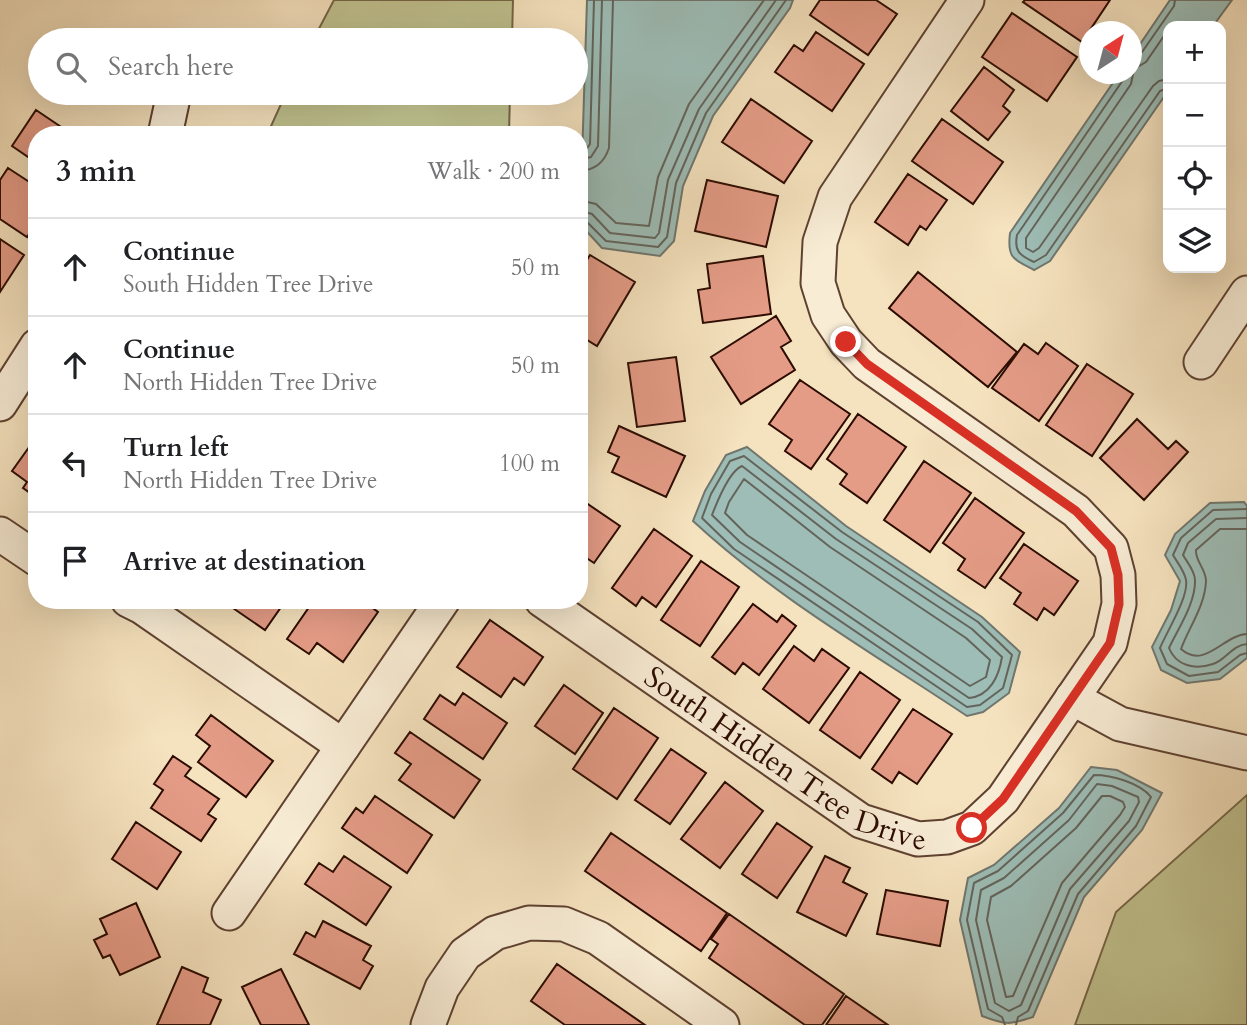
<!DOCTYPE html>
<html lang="en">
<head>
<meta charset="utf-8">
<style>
  :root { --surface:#fff; --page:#f2f2f2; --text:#202124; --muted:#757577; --line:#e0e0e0 }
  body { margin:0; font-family:Cardo,serif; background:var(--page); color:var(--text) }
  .controls { position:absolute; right:21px; top:21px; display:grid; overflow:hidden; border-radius:14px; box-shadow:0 7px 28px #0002 }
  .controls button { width:63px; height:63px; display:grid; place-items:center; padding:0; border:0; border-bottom:2px solid var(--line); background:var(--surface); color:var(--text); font:35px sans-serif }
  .compass { position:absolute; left:1079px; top:21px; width:63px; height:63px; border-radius:50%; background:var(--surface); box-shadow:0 7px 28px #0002; rotate:36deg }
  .stop { position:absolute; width:21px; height:21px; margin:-16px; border:5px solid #d93025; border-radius:50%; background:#fff }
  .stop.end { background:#d93025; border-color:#fff; box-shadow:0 2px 7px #0008 }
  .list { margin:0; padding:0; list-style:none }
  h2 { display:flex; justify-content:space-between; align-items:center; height:91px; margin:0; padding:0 28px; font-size:30px }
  h2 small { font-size:23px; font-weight:400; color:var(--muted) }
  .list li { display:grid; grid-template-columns:46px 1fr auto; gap:21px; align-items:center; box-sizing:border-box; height:98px; padding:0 28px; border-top:2px solid var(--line) }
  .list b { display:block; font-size:26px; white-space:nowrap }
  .list p { margin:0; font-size:23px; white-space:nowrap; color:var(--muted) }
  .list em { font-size:23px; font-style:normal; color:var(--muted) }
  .icon { flex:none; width:38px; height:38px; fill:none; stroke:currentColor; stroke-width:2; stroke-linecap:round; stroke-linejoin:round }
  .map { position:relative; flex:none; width:1247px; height:1025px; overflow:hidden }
  .search { position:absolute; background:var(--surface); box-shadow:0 7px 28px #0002; left:28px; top:28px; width:560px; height:77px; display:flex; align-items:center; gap:18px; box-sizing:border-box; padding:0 24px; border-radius:38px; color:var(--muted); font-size:26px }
  .panel { position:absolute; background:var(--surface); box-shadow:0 7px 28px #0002; left:28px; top:126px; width:560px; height:483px; border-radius:28px }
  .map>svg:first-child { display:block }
  .green { fill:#c0c28f; stroke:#766648; stroke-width:2 }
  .water { fill:#9dbdb6; stroke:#70766e; stroke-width:2 }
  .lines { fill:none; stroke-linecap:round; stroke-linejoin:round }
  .shore { stroke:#64645c; stroke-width:2 }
  .building { fill:#e59c87; stroke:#2c0b01; stroke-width:2 }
  .minor-casing { stroke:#5e4130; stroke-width:37 }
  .minor { stroke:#f8ecd5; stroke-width:33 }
  .route { stroke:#d93025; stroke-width:9 }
  .labels { text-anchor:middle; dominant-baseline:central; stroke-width:5; stroke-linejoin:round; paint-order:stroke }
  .street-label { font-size:30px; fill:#2c0b01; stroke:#f8ecd5 }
</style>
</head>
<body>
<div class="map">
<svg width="1247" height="1025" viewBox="0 0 1247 1025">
  <rect width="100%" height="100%" fill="#f5e2be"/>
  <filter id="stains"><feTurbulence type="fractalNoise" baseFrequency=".00286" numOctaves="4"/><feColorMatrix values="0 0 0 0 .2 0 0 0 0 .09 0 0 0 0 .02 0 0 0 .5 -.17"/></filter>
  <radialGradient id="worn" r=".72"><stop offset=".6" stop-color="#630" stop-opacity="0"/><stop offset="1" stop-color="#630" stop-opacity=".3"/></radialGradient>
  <path class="green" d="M334,0H513L512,40H313Z
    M286,93H510L509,135H267Z
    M1247,795V1025H1075L1116,912Z"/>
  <path class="water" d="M587,0H793L790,8L713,116L683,186L674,241L660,256L602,248L580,224Z
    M1170,0H1232L1213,26H1168V91L1050,261L1034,270C1013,259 1007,258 1010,233L1119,74H1132V56Z
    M747,447L846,526L982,617L1020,652L1009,693L983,712L967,716C874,654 775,597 693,521L705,491L726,455Z
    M1244,502L1247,506V658L1220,679L1187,683L1161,670L1152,647L1171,610L1180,581L1165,555L1175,534L1210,503Z
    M1091,767L1117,770L1162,793L1142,830L1084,897L1033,1017C1009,1025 1006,1025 982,1016L960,920L968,878L994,865L1059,808Z"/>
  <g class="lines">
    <path class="shore" d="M1168,30L1146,62L1134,69L1131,84L1026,238V248L1033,252L1039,248L1153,86L1159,81L1168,79
      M1132,59L1140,55L1174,6L1175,0
      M1124,74L1123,80L1017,235C1014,251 1019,255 1034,262L1046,255L1160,91L1168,88
      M579,152L586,150L590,144L594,0
      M579,160L591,157L598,146L602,0
      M579,171C595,170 604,163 609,148L613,0
      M579,200L596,204L616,223L649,226L658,177L689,104L764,0
      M579,210L592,214L610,233L655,238L659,233L668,180L699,109L776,0
      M579,219L586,221L606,241L658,247L667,237L676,183L706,113L786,0
      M744,456L842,532L978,622L1012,655L1003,688L980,705L967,707L734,549L702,518L711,494L730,461Z
      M742,466L836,539L972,629L1002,657C999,676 990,696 969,698L740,542L712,515C717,502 729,471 742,466Z
      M744,479L830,547L966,638L990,660L986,677L970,686L747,535L725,513L729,502Z
      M1247,509L1213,510L1181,538L1173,555C1177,562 1185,572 1186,580C1189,597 1167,631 1160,648L1167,664L1189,676L1218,672L1240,655L1247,653
      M1247,518L1216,519L1188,543L1183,555C1187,562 1195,571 1195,580C1196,602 1178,629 1169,648C1176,666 1195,670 1213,664C1226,660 1232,645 1247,644
      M1247,529H1220L1196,550C1195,561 1206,569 1206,581C1205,606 1189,627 1181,649C1205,670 1223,635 1247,634
      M1097,784L1112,786L1138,797L1139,802L1129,821L1070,889L1021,1005L1009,1011L995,1003L976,920L981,890L1004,878L1069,820Z
      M1102,796H1110L1123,802L1125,807L1120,815L1062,883L1013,996L1006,997L987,920L991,897L1011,886L1076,828Z
      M1005,1025L1002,1017L988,1009L967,920L974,883L998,871L1063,813L1094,775C1112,775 1140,783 1151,797L1136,826L1078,894L1028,1011L1018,1017L1016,1025"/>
  </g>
  <path class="building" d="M820,0H876L897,14L868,55L810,15Z
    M1025,0H1110L1082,42L1023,2Z
    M1012,13L1077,57L1047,101L982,57Z
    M816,32L864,64L832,111L775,72L794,45L803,51Z
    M984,67L1014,90L1003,106L1010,112L988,140L951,111Z
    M751,99L812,141L784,183L722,142Z
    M36,110L73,135H37V163L12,146Z
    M942,119L1003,162L973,204L912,161Z
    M8,168L37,187V222L27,237L0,219V180Z
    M908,174L947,200L926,230L920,226L908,245L875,222Z
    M707,180L778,196L766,247L695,231Z
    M0,239L24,255L0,292Z
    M590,255L635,282L597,346L579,335V273Z
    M763,256L771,314L703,323L698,290L710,288L707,264Z
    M918,272L1017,352L988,387L889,308Z
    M776,316L791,341L781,347L795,370L741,404L711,357Z
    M1046,343L1078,366L1039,421L992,388L1024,344L1038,354Z
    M676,357L685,421L637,427L628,363Z
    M1087,364L1133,394L1092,456L1046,425Z
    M800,380L850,414L811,469L785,451L792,440L769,424Z
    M858,414L906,447L867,503L840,484L847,474L827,459Z
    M1137,419L1168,449L1176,441L1188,452L1144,500L1100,458Z
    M619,426L685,456L666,497L612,472L619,457L608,452Z
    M37,436V498L23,488L27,482L12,471Z
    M924,461L971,493L930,552L884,520Z
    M579,498L620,526L594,563L579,553Z
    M975,498L1024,533L985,588L958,570L965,559L943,543Z
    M654,529L692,556L656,607L642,597L636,606L612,588Z
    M1024,544L1078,581L1054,615L1044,608L1037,620L1014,604L1021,593L1000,578Z
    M701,561L739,587L700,646L661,620Z
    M229,600H286L265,630L227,604Z
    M314,600H362L378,612L343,662L317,643L309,654L287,639Z
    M753,604L777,622L782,615L796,626L759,675L743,663L735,674L712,657Z
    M490,620L543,657L524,685L514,678L501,697L457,667Z
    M794,646L814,661L822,649L849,668L809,723L763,689Z
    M860,672L900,700L860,758L820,730Z
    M564,685L603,713L575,754L535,726Z
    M463,693L507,723L483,759L424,719L440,695L455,705Z
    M614,708L658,738L617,799L573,769Z
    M913,709L952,734L917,784L899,772L892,783L872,769Z
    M211,715L273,761L246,797L198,762L210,746L196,735Z
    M410,732L480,780L454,818L399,780L411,764L395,753Z
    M671,749L706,773L670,824L635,800Z
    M173,756L191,768L185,776L219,799L208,814L216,819L201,841L151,808L163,790L154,784Z
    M725,782L763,811L720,868L681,839Z
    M375,796L432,835L407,873L342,828L356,808L363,813Z
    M136,822L181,852L157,889L112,859Z
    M777,823L812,847L777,898L742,874Z
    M611,833L727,913L701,951L585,871Z
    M344,856L391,887L366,925L305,884L319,863L333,872Z
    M825,856L850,868L843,882L867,894L846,936L797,912Z
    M886,890L948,901L940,946L877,934Z
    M136,903L160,957L120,975L110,955L103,958L94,940L107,934L100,919Z
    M729,914L844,994L822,1025H805L709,958L718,944L711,939Z
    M323,921L371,946L363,960L373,966L360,989L294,954L306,932L315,937Z
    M557,964L645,1025H565L531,1001Z
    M182,967L208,978L203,992L221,1000L210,1025H157Z
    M281,969L309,1025H261L242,987Z
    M846,996L888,1025H826Z"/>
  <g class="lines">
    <defs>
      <g id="minor">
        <path d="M165,135L174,93"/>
        <path d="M1201,362L1247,293"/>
        <path d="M0,404L37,346"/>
        <path d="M0,534L37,559"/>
        <path d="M128,600L142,607L343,746"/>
        <path id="s1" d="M542,600L861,821L918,839L947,837L972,828L1003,799L1110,643L1119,604L1118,575L1111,548L1076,511L867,364L846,342L828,315L818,283L820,242L835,197L967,0"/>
        <path d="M1072,698L1120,724L1247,753"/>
        <path d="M229,913L443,600"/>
        <path d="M428,1025L442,988L465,954L495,933L529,923L564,924L598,938L722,1025"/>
      </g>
    </defs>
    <use href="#minor" class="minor-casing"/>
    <use href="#minor" class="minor"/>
  </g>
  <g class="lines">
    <path class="route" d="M846,342L867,364L1076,511L1111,548L1118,575L1119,604L1110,643L1003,799L972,828"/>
  </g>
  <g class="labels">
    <g class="street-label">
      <text stroke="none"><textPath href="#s1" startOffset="292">South Hidden Tree Drive</textPath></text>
    </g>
  </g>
  <rect width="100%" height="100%" filter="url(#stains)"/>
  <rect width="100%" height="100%" fill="url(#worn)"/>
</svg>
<div class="controls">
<button>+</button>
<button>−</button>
<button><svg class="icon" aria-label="locate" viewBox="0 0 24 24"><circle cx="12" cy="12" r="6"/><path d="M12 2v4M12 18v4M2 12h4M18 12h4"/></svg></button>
<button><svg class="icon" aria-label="layers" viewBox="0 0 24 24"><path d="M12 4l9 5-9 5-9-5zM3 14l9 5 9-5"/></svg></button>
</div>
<svg class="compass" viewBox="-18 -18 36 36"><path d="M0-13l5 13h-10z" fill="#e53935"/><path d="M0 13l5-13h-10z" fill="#757577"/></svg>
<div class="stop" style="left:972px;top:828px"></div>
<div class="stop end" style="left:846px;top:342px"></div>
<div class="search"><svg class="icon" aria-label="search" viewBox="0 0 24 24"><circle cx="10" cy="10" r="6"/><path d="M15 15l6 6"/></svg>Search here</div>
<section class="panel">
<h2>3 min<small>Walk · 200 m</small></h2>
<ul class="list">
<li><svg class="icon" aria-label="ahead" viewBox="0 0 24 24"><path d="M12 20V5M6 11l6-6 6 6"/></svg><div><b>Continue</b><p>South Hidden Tree Drive</p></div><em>50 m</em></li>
<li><svg class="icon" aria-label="ahead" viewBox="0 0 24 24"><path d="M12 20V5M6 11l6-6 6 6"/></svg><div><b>Continue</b><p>North Hidden Tree Drive</p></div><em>50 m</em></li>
<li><svg class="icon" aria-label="left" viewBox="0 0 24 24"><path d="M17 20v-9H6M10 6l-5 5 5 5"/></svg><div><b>Turn left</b><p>North Hidden Tree Drive</p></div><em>100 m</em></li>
<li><svg class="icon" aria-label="arrive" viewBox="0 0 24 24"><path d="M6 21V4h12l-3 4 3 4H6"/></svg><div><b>Arrive at destination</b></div></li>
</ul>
</section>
</div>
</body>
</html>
